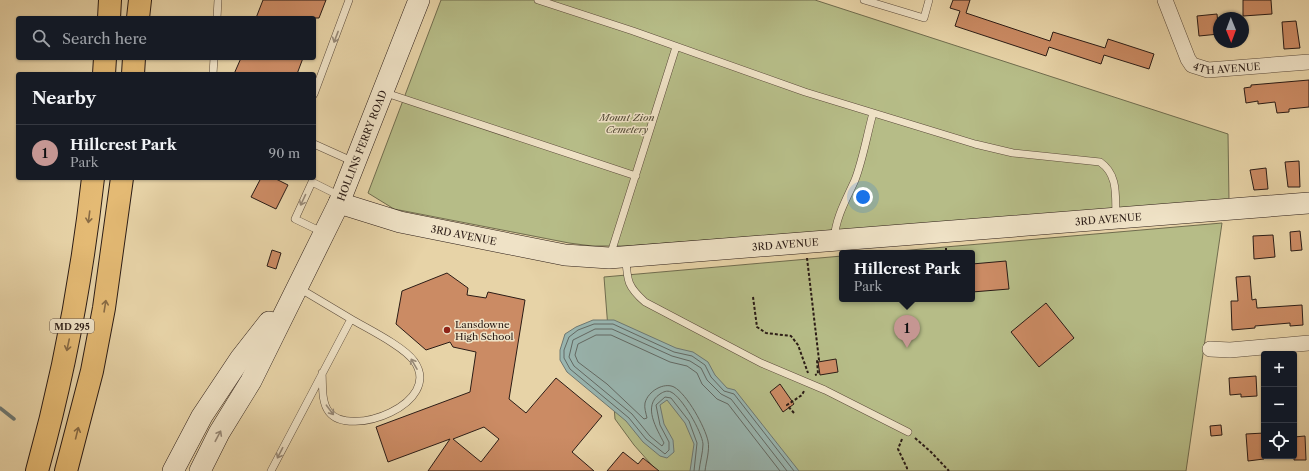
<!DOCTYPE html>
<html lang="en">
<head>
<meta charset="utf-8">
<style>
  :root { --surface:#171b24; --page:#242831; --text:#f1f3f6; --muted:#9ea1a6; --line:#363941; --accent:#c59692 }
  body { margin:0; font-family:"Libre Caslon Text",serif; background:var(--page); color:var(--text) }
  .controls { position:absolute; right:12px; bottom:12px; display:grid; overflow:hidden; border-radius:4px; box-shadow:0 1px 3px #0004 }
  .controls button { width:36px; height:36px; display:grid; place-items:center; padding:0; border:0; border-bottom:1px solid var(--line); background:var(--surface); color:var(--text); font:20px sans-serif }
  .compass { position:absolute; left:1213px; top:12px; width:36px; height:36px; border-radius:50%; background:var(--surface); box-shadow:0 1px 3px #0004; rotate:179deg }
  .you { position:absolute; left:863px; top:197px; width:14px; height:14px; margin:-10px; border:3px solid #fff; border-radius:50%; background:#1a73e8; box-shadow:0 0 0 6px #1a73e833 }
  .badge { display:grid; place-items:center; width:26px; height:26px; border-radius:50%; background:var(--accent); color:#111; font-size:13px; font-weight:700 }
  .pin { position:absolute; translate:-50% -33px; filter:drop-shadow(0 1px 2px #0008) }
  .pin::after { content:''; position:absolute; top:21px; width:14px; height:12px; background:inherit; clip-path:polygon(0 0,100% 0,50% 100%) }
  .popup { position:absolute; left:839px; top:250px; width:136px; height:52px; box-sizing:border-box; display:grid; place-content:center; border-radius:4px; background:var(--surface); filter:drop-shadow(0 1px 3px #0005); font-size:13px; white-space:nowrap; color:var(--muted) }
  .popup b { font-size:15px; color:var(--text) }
  .popup::after { content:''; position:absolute; left:50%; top:100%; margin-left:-8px; border:8px solid transparent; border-top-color:var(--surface) }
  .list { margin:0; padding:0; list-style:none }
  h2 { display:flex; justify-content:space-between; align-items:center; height:52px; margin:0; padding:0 16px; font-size:17px }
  h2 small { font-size:13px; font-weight:400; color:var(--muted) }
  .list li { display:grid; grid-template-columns:26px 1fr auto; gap:12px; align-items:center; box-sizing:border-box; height:56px; padding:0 16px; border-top:1px solid var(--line) }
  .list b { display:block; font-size:15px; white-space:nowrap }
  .list p { margin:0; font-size:13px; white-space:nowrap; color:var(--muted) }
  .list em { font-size:13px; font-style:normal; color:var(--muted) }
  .icon { flex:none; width:22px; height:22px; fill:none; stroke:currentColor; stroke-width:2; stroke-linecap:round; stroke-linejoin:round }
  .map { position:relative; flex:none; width:1309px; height:471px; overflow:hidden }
  .search { position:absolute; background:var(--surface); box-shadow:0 1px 3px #0004; left:16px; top:16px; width:300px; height:44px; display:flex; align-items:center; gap:10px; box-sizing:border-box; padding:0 14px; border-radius:4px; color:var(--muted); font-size:15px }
  .panel { position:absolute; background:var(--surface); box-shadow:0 1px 3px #0004; left:16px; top:72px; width:300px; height:108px; border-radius:4px }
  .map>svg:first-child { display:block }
  .green { fill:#b6bc87; stroke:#706c4e }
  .water { fill:#99b6b1; stroke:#6d7873 }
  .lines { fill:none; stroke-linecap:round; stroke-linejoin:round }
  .shore { stroke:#626964; stroke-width:1 }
  .stream { stroke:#6d7873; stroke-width:3.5 }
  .building { fill:#cb8b64; stroke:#2b1c16; fill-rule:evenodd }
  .lane-casing { stroke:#5a4a3a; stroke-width:8 }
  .street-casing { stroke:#5a4a3a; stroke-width:16 }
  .secondary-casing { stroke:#2b1c16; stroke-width:22 }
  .highway-casing { stroke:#2b1c16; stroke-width:24 }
  .path { stroke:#2b1c16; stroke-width:2; stroke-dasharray:3 2; stroke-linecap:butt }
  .lane { stroke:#efe2c6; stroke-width:7 }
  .street { stroke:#efe2c6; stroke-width:15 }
  .secondary { stroke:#efe2c6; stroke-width:21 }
  .highway { stroke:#e4ba74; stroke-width:22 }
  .oneway { stroke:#978977 }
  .oneway2 { stroke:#886b45 }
  .poi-dot { fill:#8f2418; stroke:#efe2c6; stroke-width:1.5 }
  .labels { text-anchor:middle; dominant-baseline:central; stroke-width:3; stroke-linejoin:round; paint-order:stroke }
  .shield { fill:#efe2c6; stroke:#66574b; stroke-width:1 }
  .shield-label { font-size:9px; font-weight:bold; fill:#2b1c16 }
  .street-label { font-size:10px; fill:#2b1c16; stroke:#efe2c6 }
  .park-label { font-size:10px; font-style:italic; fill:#554c38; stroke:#efe2c6 }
  .poi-label { font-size:10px; fill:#2b1c16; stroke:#efe2c6; text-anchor:start }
</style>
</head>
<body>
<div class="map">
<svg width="1309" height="471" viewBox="0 0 1309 471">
  <rect width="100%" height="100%" fill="#e7d3a7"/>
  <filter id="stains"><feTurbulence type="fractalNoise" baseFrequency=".005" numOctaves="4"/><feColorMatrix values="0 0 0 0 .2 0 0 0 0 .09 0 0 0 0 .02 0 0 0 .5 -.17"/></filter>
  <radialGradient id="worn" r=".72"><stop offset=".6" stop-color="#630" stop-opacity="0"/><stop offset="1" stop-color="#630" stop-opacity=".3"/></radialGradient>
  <path class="green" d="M441,0H815L1228,134L1229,201L626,246H592L569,243L394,209L368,193Z
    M1222,223L1186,471H657L634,445L615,419L604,277L842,256V299H972V253H876Z"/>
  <path class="water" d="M593,320H614L676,348L693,352L708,362L715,375L727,388L735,390L799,471H690L694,444L685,423L667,400L660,405L664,424L673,440L674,452L667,458L660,456L643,442L626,421L567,372L560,360V350L565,334L576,327Z"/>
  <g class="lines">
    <path class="shore" d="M694,471L697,443L689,421L671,398L665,397L656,405L660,425L669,442V450L665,454L646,439L629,418L570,369L564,358V350L569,337L578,330L594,324H613L674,352L692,356L705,365L711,377L724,391L734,394L794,471
      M699,471C700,462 703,452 703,444C702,432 682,397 671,392C667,390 663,392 660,394C642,406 657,429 664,443L662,446L650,436L632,414L574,366L569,357L573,340L595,329H612L672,356L690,361L701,368L707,380L721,394L731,399L787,471
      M705,471C706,462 710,450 708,441C705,427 687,394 674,387C664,382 648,391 645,403C644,408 646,413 647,418L644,419L607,384L578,362L575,355L578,344L596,335H611L670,362L687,366L697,373L702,384L717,399L728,404L780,471"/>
    <path class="stream" d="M0,408L14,419"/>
  </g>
  <path class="building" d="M263,0H326L319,18H256Z
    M953,0H970L966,13L1050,41L1053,32L1105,48L1108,39L1154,54L1149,69L1104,55L1101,64L1049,47L1046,56L955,26L960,11L950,8Z
    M1243,0H1271L1272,14L1243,16Z
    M1217,14L1219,34L1199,36L1197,16Z
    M1296,21L1300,48L1284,49L1282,22Z
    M241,58H303L297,74H234Z
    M1309,80V107L1289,109V112L1277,113L1275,102L1258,104V101L1246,103L1244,88L1251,87V85Z
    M1299,161L1300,187H1288L1285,162Z
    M1266,168L1268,189L1254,190L1250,170Z
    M261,178H274L288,185L276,209L251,197Z
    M1300,231L1302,250L1291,251L1290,232Z
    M1273,235L1275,257L1254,259L1253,236Z
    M272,250L281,253L276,269L267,266Z
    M1006,261L1009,289L972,292V264Z
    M447,273L468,288L467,295L486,298L488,292L525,300L509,399L526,413L556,378L602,416L572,452L594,471H428L450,439L388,462L376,427L470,392L476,352L453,347L450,342L426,350L396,324L402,291ZM484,427L499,439L481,462L453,439Z
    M1250,276L1252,300L1256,299L1257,308L1302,305L1303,325L1290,326V323L1255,326V328L1232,330L1231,301H1238L1236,277Z
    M1046,303L1074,338L1039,367L1011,332Z
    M836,359L838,372L820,375L818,362Z
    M1256,376L1257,396L1241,397V394L1230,395L1229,378Z
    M780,384L794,404L783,412L770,392Z
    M1221,425L1222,435L1211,436L1210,426Z
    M1264,433V459L1248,461L1246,434Z
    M1305,436L1306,460H1294V437Z
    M623,452L638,464L643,458L659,471H607Z"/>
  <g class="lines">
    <defs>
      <path id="lane" d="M538,0L633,31L805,92L975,144L1013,153L1100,162C1119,175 1115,197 1116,217
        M864,0L924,18L929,0
        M217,18L218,0
        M213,74L214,58
        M383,92L636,176
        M314,94L349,0
        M314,144L354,162
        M322,232L295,219L312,182L340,196
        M834,239C836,217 846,200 855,180C863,159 867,135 873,113
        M610,256L676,47
        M626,259C627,281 628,287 645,302L761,363L825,390L908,432
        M299,288L351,319
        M271,471L351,319C368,329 403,346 414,361C444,403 350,439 329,412C321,402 323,385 322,373"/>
      <g id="street">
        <path id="s1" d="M1165,0L1188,59L1192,65L1208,70L1309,62"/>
        <path d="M1210,349L1230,350L1309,343"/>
      </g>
      <g id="secondary">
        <path id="s2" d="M339,203L400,222L565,255L609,258L1309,203"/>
        <path d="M173,471L202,416L240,359L269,322"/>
        <path id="s3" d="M200,471L219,433L251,381L339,203L419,0"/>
      </g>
      <path id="highway" d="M109,18L110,0
        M138,18L140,0
        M104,74L105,58
        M133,74L134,58
        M37,471C64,374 82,277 93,178
        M66,471L92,371L104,308L122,178"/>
    </defs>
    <use href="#lane" class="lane-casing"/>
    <use href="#street" class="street-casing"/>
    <use href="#secondary" class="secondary-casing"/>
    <use href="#highway" class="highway-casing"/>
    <path class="path" d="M946,248V251H959V253
      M807,258L819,360H817L818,374L815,375
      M753,297L757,327L766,333L791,336L798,345L808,373
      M794,413L787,405L802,395L804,391
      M915,438L931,452L949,471
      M902,439L898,449L907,468V471"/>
    <use href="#lane" class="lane"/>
    <use href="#street" class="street"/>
    <use href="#secondary" class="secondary"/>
    <use href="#highway" class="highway"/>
  </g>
  <defs><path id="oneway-shaft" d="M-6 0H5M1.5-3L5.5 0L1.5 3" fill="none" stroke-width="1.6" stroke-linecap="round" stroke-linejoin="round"/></defs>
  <g class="oneway">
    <use href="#oneway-shaft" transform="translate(336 37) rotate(111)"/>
    <use href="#oneway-shaft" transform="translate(303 200) rotate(115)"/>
    <use href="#oneway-shaft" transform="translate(414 364) rotate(-120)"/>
    <use href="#oneway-shaft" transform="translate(330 410) rotate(53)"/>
    <use href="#oneway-shaft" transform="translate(218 436) rotate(-62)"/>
    <use href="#oneway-shaft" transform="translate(280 453) rotate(117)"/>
  </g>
  <g class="oneway2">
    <use href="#oneway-shaft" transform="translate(89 217) rotate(97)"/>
    <use href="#oneway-shaft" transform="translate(105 306) rotate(-81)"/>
    <use href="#oneway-shaft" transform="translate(68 345) rotate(102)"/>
    <use href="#oneway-shaft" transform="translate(77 433) rotate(-76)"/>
  </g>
  <circle class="poi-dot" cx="447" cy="330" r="4"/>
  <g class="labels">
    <rect class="shield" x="50" y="319" width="44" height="14" rx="3"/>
    <g class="shield-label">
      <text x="72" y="326">MD 295</text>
    </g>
    <g class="street-label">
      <text stroke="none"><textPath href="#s1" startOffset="106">4TH AVENUE</textPath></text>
      <text stroke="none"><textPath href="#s3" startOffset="364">HOLLINS FERRY ROAD</textPath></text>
      <text stroke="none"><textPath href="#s2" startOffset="777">3RD AVENUE</textPath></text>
      <text stroke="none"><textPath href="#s2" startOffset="129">3RD AVENUE</textPath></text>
      <text stroke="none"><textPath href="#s2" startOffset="453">3RD AVENUE</textPath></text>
    </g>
    <g class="park-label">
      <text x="627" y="117">Mount Zion<tspan x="627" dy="12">Cemetery</tspan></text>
    </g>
    <g class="poi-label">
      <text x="455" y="324">Lansdowne<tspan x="455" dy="12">High School</tspan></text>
    </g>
  </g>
  <rect width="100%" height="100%" filter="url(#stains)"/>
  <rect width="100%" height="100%" fill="url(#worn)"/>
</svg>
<div class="controls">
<button>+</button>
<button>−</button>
<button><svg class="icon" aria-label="locate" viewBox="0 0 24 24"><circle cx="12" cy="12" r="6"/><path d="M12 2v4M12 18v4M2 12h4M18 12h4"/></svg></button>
</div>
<svg class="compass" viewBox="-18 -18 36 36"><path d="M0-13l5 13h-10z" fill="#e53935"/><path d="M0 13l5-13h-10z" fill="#9ea1a6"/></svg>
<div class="you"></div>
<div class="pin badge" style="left:907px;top:348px">1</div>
<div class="popup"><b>Hillcrest Park</b>Park</div>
<div class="search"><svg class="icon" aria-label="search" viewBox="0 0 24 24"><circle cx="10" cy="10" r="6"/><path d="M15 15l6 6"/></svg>Search here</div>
<section class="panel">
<h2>Nearby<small></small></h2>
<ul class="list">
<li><span class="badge">1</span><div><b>Hillcrest Park</b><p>Park</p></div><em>90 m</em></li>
</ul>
</section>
</div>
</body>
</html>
